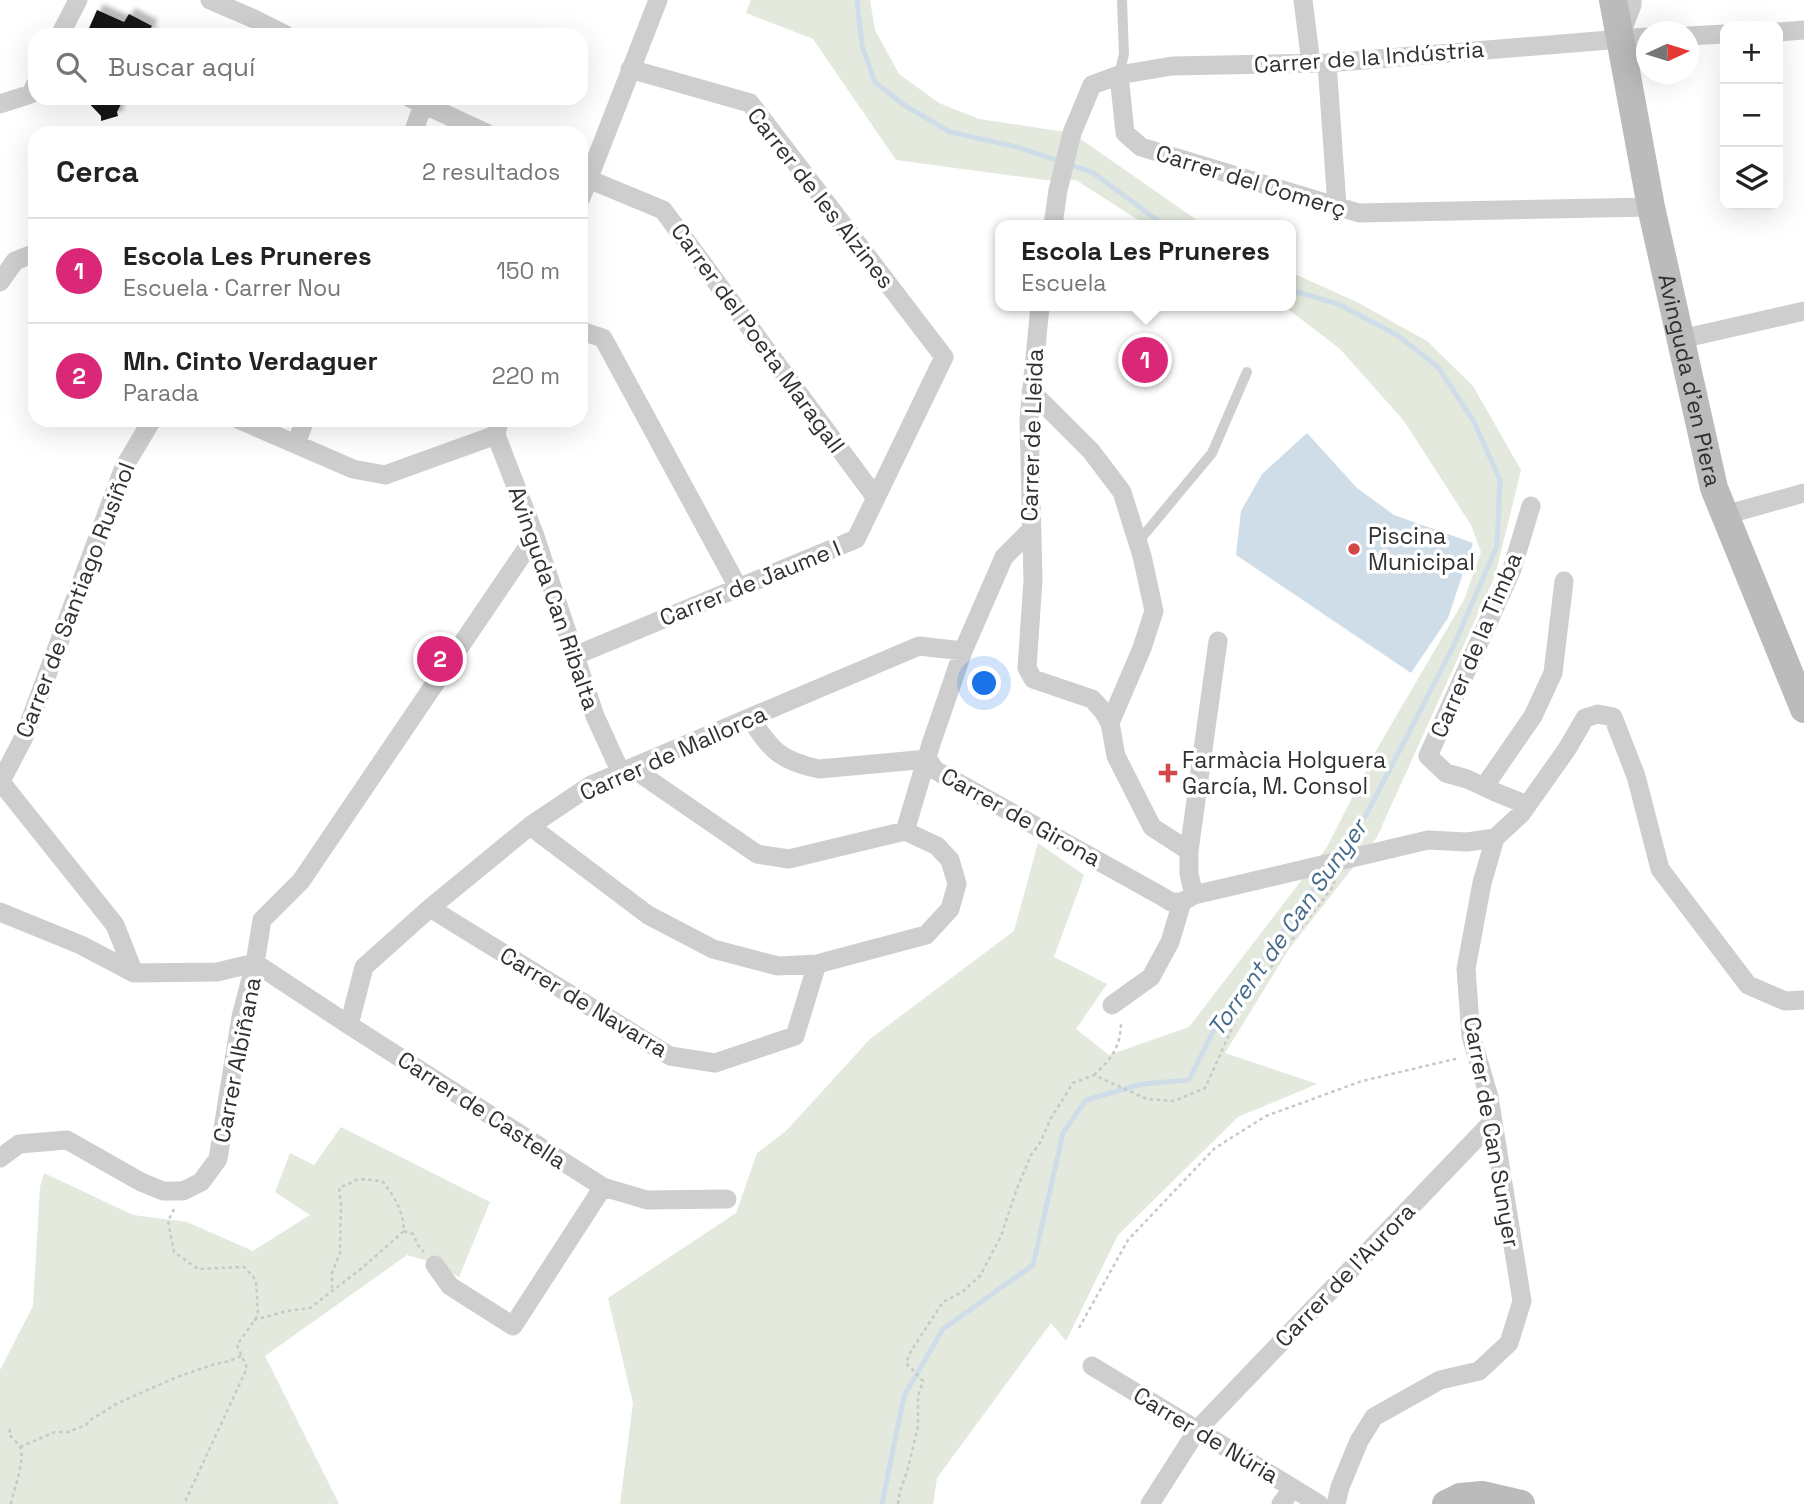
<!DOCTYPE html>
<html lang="es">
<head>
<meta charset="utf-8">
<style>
  :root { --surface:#fff; --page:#f2f2f2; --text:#222; --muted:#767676; --line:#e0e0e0; --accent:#db2777 }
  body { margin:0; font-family:"Space Grotesk",sans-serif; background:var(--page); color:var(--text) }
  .controls { position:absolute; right:21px; top:21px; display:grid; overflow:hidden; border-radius:14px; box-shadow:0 7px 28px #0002 }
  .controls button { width:63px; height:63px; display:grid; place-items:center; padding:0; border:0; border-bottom:2px solid var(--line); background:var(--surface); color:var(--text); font:35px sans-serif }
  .compass { position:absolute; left:1636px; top:21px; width:63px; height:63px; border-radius:50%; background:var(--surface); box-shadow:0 7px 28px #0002; rotate:86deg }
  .you { position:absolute; left:985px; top:684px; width:24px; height:24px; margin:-18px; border:5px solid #fff; border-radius:50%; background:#1a73e8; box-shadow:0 0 0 10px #1a73e833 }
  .badge { display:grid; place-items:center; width:46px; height:46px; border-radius:50%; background:var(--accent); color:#fff; font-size:23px; font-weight:700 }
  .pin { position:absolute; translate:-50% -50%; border:4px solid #fff; box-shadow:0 2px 7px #0006 }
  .popup { position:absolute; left:995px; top:220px; width:301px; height:91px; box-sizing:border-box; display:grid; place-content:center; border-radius:14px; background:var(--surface); filter:drop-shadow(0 2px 5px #0005); font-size:23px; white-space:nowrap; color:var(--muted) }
  .popup b { font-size:26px; color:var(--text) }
  .popup::after { content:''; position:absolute; left:50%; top:100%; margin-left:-14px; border:14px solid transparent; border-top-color:var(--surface) }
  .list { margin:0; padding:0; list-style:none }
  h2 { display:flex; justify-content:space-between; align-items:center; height:91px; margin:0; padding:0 28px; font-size:30px }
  h2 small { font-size:23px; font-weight:400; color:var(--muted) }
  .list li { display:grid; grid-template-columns:46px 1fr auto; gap:21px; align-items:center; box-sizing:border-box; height:105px; padding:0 28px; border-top:2px solid var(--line) }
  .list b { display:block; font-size:26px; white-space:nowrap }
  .list p { margin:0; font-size:23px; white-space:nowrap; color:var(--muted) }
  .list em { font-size:23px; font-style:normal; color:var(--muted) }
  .icon { flex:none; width:38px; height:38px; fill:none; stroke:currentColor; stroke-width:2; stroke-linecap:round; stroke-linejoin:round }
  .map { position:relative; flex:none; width:1804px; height:1504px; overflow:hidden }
  .search { position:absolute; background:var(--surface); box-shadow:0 7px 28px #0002; left:28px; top:28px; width:560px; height:77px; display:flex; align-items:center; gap:18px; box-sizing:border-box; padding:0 24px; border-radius:21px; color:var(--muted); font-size:26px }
  .panel { position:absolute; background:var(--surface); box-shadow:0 7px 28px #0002; left:28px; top:126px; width:560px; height:301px; border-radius:21px }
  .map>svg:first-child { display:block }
  .green { fill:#e3e9dd }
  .water { fill:#cfdde9 }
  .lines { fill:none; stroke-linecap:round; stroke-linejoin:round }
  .stream { stroke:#cfdde9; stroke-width:5 }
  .building { fill:#181818; filter:url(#shadow) }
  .path { stroke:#c8c8c8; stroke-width:2.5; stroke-dasharray:3.5 3.5; stroke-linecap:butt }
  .lane { stroke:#cecece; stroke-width:10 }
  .street { stroke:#cecece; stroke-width:19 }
  .secondary { stroke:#bbb; stroke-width:28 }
  .poi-dot { fill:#d34749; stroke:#fff; stroke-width:2.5 }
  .labels { text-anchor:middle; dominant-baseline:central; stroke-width:7; stroke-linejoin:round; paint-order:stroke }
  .street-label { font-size:23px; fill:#313131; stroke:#fff }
  .poi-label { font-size:23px; fill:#313131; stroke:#fff; text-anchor:start }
  .water-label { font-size:24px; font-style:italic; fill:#476c8b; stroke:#fff }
</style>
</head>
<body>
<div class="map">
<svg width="1804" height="1504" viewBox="0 0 1804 1504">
  <defs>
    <filter id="shadow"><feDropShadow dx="6" dy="-6" stdDeviation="2" flood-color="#0004"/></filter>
  </defs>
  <rect width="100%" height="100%" fill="#fff"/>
  <path class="green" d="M751,0H870L875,30L899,74L939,103L979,119L1072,133L1204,225H1146L1076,180H1045L896,160L813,39L746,13Z
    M1290,272L1357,302L1427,341L1473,386L1521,470L1495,576L1377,837L1289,949L1225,1053L1317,1084L1238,1117L1118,1235L1066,1341L1051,1323L937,1478L933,1504H620L633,1403L608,1298L736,1213L757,1153L786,1131L870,1039L1014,931L1038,843L1084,875L1054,957L1107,984L1076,1029L1109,1055L1189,1027L1327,847L1377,749L1464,600L1481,552L1471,525L1404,421L1340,349L1284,306H1290Z
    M341,1127L490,1202L459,1277L436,1263L407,1255L265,1356L339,1504H0V1370L33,1306L40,1187L44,1173L133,1215L187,1222L253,1251L310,1215L275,1192L290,1153L314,1165Z"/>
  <path class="water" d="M1307,433L1357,488L1394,515L1473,543L1448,618L1411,673L1236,555L1241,511L1262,474Z"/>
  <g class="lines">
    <path class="stream" d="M857,0L862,46L875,82L904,105L950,132L1017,147L1092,172L1164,225
      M1290,290L1338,304L1397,335L1438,367L1474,422L1500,480L1497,546L1454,645L1405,740L1367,813L1337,857
      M882,1504L904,1396L943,1329L1033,1265L1063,1133L1086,1100L1142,1084L1189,1080L1217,1024L1327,870"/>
  </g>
  <path class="building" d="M97,10L124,22L129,14L152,26L148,32L155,35H86Z
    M84,98H124L117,112L118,116L101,121V116Z"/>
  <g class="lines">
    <path class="path" d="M1094,1075C1112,1058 1121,1047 1121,1021
      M174,1209L168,1221L174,1252L198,1269L244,1267L256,1280L258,1315L237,1345L247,1368L184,1504
      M404,1231L413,1234L418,1245L424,1252
      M254,1320L287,1311L310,1308L362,1268L404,1231C403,1210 395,1197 382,1181L359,1179L339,1188L341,1205L340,1253L332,1273V1290
      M1079,1328L1128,1240L1215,1148L1266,1116L1362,1081L1459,1058
      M10,1429L9,1434C12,1438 18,1443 20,1447C26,1460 13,1491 11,1504
      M20,1447L55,1432H68L86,1425L90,1420L118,1403L177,1377L215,1364L229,1361L241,1356
      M898,1504L900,1491L907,1472L918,1426V1396L923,1381L906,1363L911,1351L943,1302L962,1292L980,1276L1001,1236L1016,1191L1031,1155L1040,1143L1051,1118L1073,1083L1094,1075L1147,1099L1174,1101L1205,1088L1244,1002L1332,888L1335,880"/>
    <path class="lane" d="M1119,75L1124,54L1122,0
      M1138,542L1212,453L1247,372"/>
    <path class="street" d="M210,0L252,18L286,35
      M1303,0L1311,63
      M1778,32L1804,30
      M1621,34L1632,5V0
      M60,35L78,0
      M1688,36L1725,34
      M1327,63L1337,206
      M1119,75L1125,133L1141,147L1359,213L1651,207
      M410,98L486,133
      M0,104L31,94L35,85
      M413,133L423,105
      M581,176L663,210L876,498
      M581,198L658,0
      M1053,225L1058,190L1072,133L1092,85L1119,75L1172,66L1327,63L1646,37
      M0,282L15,261L35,253
      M1040,306L1029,419L1033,580L1027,668L1033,679L1092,699L1103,711L1110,723L1116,756L1152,827L1189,851
      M581,331L603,338L738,587
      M1681,339L1804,311
      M1031,391L1091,451L1122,492L1142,556L1154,611L1142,648L1110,723
      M240,420L353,469L385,475L496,435
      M499,420L496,435L535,536L595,716L621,773
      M296,444L305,420
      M1725,515L1804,493
      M574,656L856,539L944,357L750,103L630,69
      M750,718C771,750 780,761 819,769L928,759
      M928,759L935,770L1163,897L1171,902H1182
      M632,768L757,854L789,859L905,831
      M0,781L115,925L134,973
      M0,783L24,737L124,467L152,420
      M1484,787L1533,716L1553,673L1564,581
      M1527,805L1495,792L1467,779L1446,773L1428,756L1512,569L1531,506
      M530,826L648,915L713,949L778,966L817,964L926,935L950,909L957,884L950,860L937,846L905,831
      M905,831L931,744L963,651L1004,557L1031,530
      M1194,895L1189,874V851L1218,641
      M1182,902L1194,895L1428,840L1467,842L1495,838L1521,814L1567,749L1585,718L1598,714L1613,717L1636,776L1660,869L1748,985L1785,1001L1804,1000
      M430,908L670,1056L715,1063L795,1036L817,964
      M0,912L81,945L134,973L217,972L255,963
      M255,963L349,1025L603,1187L647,1200L727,1199
      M1112,1005L1151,977L1170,942L1182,902
      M349,1025L364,967L430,908L530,826L591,785L919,646L963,651
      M0,1158L19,1144L67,1140L141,1182L163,1191H183L201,1182L218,1159L241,1017L255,963L262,920L301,881L535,536
      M435,1265L450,1286L513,1326L603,1187
      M1092,1366L1319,1504
      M1150,1504L1198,1429L1493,1121
      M1281,1504L1293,1488
      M1336,1504L1340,1487L1359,1441L1374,1417L1440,1380L1479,1371L1509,1343L1522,1301L1489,1097L1471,1036L1466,969L1482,883L1495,838"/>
    <g class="secondary">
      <path id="s1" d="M1613,0L1651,207L1714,488L1804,709"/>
      <path d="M1446,1504L1460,1497L1482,1495L1521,1504"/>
    </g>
  </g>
  <g class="poi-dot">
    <circle cx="1354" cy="549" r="7"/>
    <path d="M1164.5 762.5h7v7h7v7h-7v7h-7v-7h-7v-7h7z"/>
  </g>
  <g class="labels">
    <g class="street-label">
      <text transform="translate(1369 57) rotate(-4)">Carrer de la Indústria</text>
      <text transform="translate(1251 181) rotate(17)">Carrer del Comerç</text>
      <text transform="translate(821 198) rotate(52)">Carrer de les Alzines</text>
      <text transform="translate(758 338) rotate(54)">Carrer del Poeta Maragall</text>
      <text stroke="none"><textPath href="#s1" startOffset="388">Avinguda d'en Piera</textPath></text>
      <text transform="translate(1032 435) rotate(-88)">Carrer de Lleida</text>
      <text transform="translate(750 583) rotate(-22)">Carrer de Jaume I</text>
      <text transform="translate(554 598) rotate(71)">Avinguda Can Ribalta</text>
      <text transform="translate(75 600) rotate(-69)">Carrer de Santiago Rusiñol</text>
      <text transform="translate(1476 645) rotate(-67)">Carrer de la Timba</text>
      <text transform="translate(673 753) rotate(-24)">Carrer de Mallorca</text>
      <text transform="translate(1021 817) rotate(29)">Carrer de Girona</text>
      <text transform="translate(584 1002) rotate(31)">Carrer de Navarra</text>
      <text transform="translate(237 1060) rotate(-79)">Carrer Albiñana</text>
      <text transform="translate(482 1110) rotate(33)">Carrer de Castella</text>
      <text transform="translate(1492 1132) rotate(80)">Carrer de Can Sunyer</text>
      <text transform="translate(1345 1275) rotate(-46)">Carrer de l'Aurora</text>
      <text transform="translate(1206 1435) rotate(31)">Carrer de Núria</text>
    </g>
    <g class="poi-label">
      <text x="1368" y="536">Piscina<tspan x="1368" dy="26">Municipal</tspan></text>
      <text x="1182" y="760">Farmàcia Holguera<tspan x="1182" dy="26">García, M. Consol</tspan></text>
    </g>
    <g class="water-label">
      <text transform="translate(1287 928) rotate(-55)">Torrent de Can Sunyer</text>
    </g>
  </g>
</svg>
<div class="controls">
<button>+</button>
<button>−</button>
<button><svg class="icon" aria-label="layers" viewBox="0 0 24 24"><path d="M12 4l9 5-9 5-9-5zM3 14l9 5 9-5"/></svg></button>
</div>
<svg class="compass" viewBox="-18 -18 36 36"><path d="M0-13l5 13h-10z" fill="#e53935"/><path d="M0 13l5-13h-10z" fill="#767676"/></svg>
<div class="you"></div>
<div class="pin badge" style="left:1145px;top:360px">1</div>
<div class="popup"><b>Escola Les Pruneres</b>Escuela</div>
<div class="pin badge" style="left:440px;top:659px">2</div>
<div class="search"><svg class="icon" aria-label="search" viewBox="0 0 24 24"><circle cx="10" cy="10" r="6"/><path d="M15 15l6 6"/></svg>Buscar aquí</div>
<section class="panel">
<h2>Cerca<small>2 resultados</small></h2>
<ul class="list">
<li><span class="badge">1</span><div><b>Escola Les Pruneres</b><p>Escuela · Carrer Nou</p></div><em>150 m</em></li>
<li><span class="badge">2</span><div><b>Mn. Cinto Verdaguer</b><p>Parada</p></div><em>220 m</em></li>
</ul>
</section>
</div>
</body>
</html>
